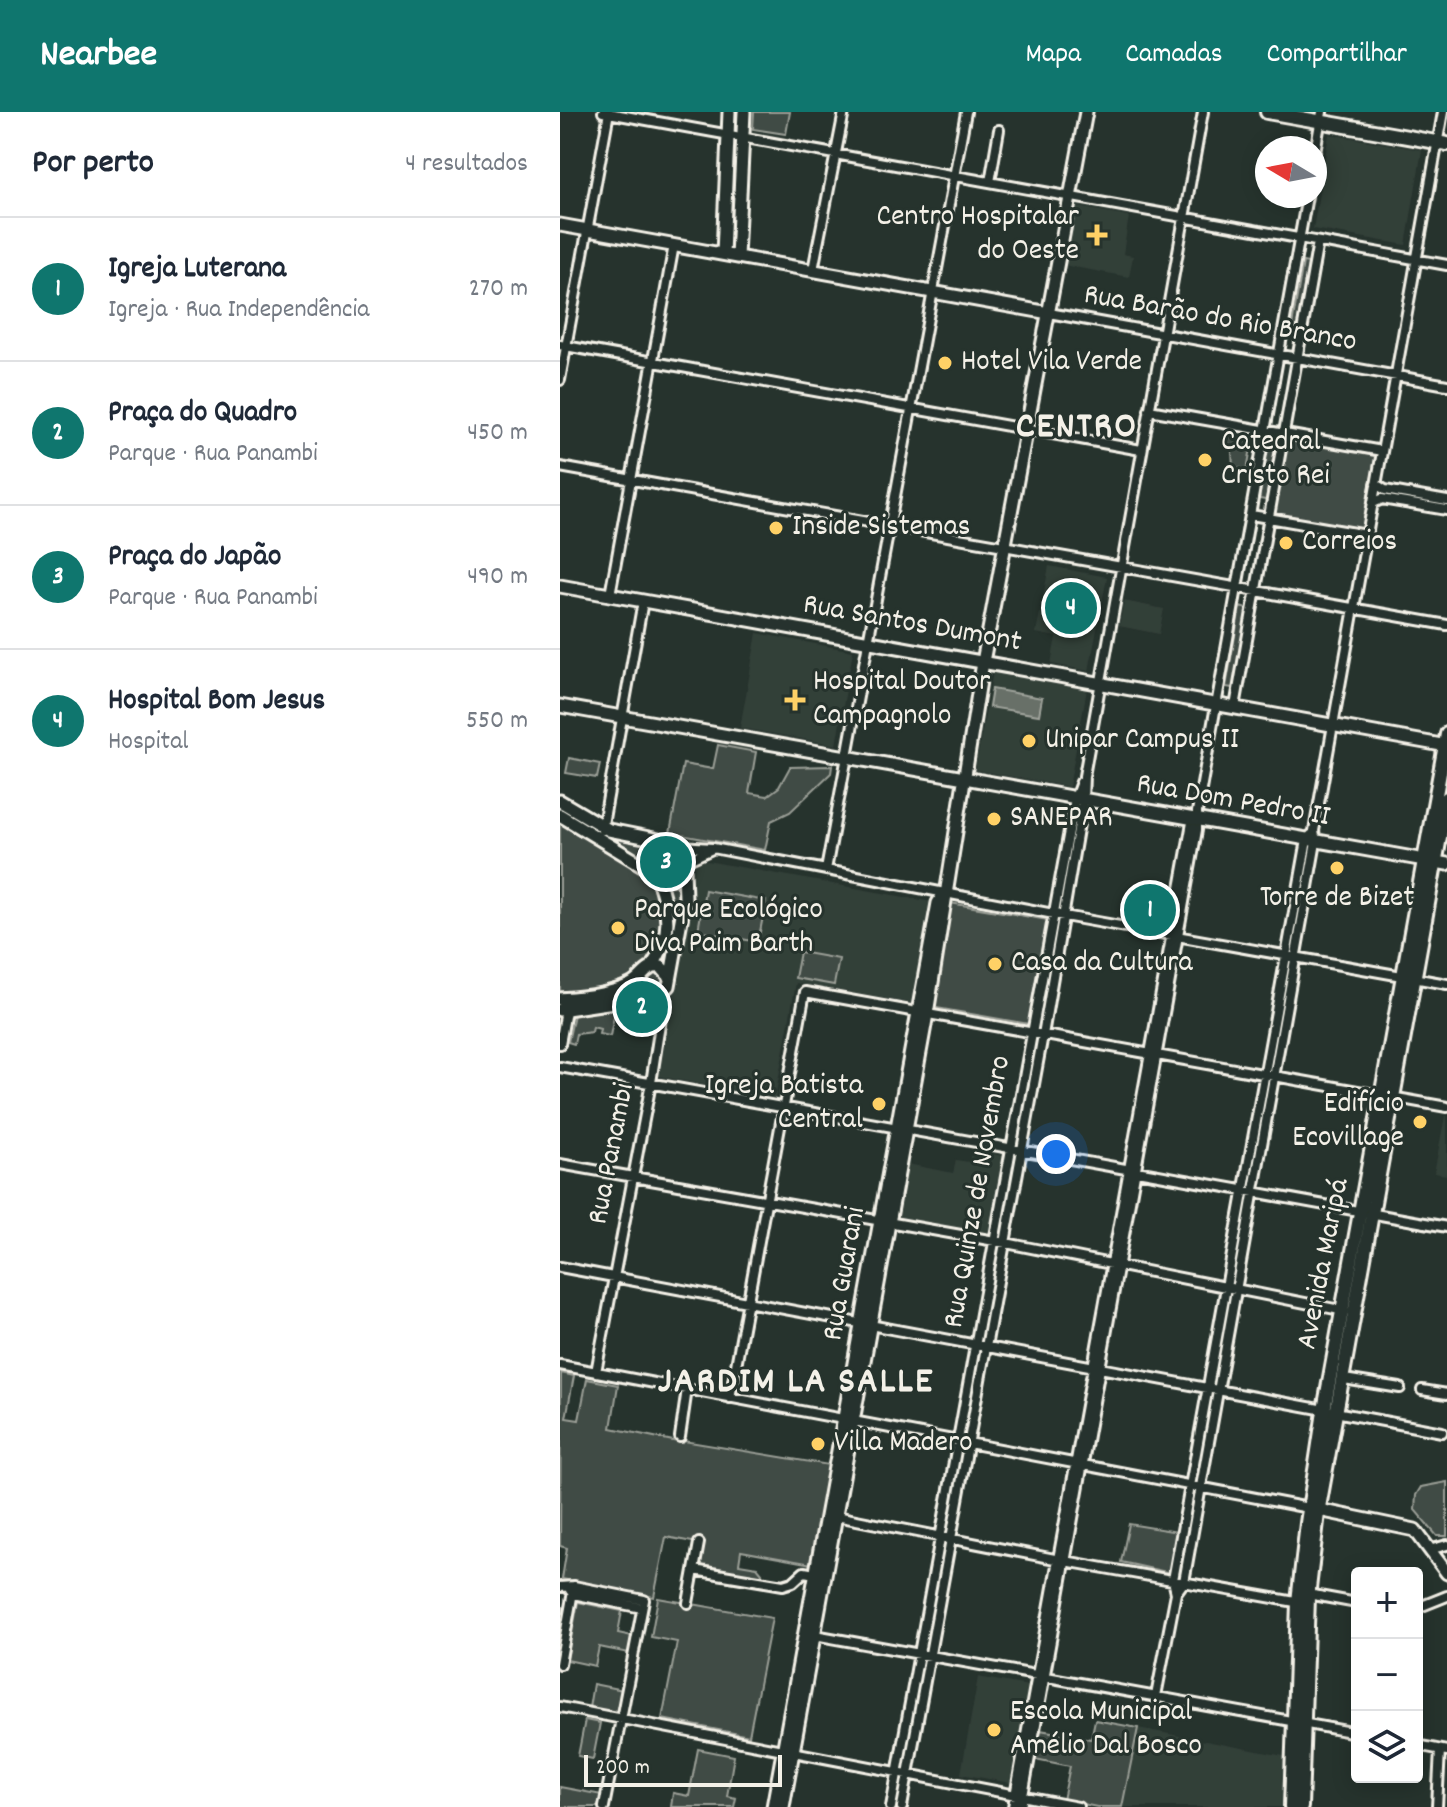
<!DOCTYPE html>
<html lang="pt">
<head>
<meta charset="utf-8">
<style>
  :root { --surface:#fff; --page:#f6f6f7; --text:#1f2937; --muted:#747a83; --line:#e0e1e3; --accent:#0f766e }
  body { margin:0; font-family:Dekko,sans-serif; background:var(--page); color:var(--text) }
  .controls { position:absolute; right:24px; bottom:24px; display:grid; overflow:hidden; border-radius:8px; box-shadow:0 4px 20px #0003 }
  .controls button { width:72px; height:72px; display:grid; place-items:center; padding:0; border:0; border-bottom:2px solid var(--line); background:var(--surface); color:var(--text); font:40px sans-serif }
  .compass { position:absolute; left:695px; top:24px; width:72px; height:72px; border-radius:50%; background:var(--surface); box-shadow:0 4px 20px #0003; rotate:280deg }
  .scale { position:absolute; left:24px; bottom:20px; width:198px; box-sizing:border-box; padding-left:8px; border:4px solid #f4f1e8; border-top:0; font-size:22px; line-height:28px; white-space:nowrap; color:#f4f1e8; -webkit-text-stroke:6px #26332d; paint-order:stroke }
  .you { position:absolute; left:496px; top:1042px; width:28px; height:28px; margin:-20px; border:6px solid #fff; border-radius:50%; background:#1a73e8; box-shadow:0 0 0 12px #1a73e833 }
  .badge { display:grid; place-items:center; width:52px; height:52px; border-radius:50%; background:var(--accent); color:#fff; font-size:26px; font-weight:700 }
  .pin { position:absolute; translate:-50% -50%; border:4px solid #fff; box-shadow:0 2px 8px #0006 }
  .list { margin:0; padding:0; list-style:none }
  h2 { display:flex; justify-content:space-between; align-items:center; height:104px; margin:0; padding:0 32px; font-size:34px }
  h2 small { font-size:26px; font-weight:400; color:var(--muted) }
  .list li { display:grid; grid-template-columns:52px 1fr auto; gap:24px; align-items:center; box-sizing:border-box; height:144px; padding:0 32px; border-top:2px solid var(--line) }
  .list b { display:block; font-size:30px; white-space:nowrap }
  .list p { margin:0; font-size:26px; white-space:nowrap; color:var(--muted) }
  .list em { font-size:26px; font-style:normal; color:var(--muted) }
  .icon { flex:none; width:44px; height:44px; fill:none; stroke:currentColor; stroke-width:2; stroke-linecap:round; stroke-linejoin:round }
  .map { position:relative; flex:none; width:887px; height:1695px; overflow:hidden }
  header { display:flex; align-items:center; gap:48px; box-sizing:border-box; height:112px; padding:0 40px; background:var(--accent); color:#fff }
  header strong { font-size:38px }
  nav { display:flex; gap:44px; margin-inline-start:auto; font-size:28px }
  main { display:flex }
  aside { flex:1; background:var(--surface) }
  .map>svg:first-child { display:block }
  .built { fill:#333f39 }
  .green { fill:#414b45; stroke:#9a9e96; stroke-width:2 }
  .water { fill:#676f68; stroke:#9fa39b; stroke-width:2 }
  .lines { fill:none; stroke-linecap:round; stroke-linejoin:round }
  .street-casing { stroke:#f4f1e8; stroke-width:14 }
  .secondary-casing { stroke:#f4f1e8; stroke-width:17 }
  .primary-casing { stroke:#f4f1e8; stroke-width:18 }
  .street { stroke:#26332d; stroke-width:8 }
  .secondary { stroke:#26332d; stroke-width:11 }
  .primary { stroke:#26332d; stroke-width:12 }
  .poi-dot { fill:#ffd166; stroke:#26332d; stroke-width:3 }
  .labels { text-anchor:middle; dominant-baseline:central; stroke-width:6; stroke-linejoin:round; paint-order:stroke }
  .poi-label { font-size:30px; fill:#f4f1e8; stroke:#26332d; text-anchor:start }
  .street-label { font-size:30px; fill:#f4f1e8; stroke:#26332d }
  .district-label { font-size:38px; font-weight:bold; letter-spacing:2px; fill:#f4f1e8; stroke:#26332d }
</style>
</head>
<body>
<header>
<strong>Nearbee</strong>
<nav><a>Mapa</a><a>Camadas</a><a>Compartilhar</a></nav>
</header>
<main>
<aside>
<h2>Por perto<small>4 resultados</small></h2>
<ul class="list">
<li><span class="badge">1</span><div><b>Igreja Luterana</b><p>Igreja · Rua Independência</p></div><em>270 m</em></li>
<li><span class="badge">2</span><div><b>Praça do Quadro</b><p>Parque · Rua Panambi</p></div><em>450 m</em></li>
<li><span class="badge">3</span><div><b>Praça do Japão</b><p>Parque · Rua Panambi</p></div><em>490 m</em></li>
<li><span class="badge">4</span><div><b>Hospital Bom Jesus</b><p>Hospital</p></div><em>550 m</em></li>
</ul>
</aside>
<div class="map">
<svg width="887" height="1695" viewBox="0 0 887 1695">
  <rect width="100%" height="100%" fill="#26332d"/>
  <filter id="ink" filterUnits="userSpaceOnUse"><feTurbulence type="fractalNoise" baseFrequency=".0125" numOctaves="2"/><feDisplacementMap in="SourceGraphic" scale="16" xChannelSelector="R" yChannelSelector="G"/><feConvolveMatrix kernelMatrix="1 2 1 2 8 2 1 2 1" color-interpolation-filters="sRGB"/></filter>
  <g filter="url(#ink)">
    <path class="built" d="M769,22L862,38L846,133L753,117Z
      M514,94L569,104L563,142L573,144L569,165L503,153Z
      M489,454L547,465L529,559L491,552L496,525L476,521Z
      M564,489L604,497L599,522L559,514Z
      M197,521L293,539L276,633L180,616Z
      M433,560L527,577L509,675L415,658Z
      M136,747L372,790L354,892L236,871L215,986L97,964Z
      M885,1004H887V1063L874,1061Z
      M412,1038L443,1044L429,1122L333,1105L342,1051L393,1061L396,1048L409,1050Z
      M418,1565L468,1574L451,1671L401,1662Z
      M578,1616L729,1645L727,1695H562Z"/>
    <path class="green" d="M194,0H230L226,22L193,17Z
      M743,150L748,151L735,226L730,225Z
      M665,323L692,330L687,358L673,355L672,340Z
      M726,326L816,343L802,417L713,401Z
      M708,334L715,336L706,388L699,387Z
      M680,495L687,497L673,576L666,575Z
      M158,633L196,640L189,681L207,684L219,675L230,655L272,654L271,661L230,700L211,709L205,738L110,721L123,652L153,657Z
      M9,646L40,652L37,666L6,661Z
      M0,691L45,720L114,733L122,746L123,763L109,874L82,883L0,891Z
      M145,778L206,789L198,830L138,819Z
      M390,791L488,808L469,912L371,895Z
      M240,840L279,847L274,873L235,866Z
      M92,885L97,887L95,903L67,898L69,890Z
      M56,894L50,924L39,922L40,917L33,915L32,920L16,922L14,932L8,930L14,902Z
      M1,1261L14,1264L6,1306L19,1308L27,1267L58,1273L51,1316L123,1331L124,1329L269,1353L252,1452L181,1439L179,1452L197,1455L202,1461L200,1466L138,1456L143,1432L106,1425L94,1485L2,1467L7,1436L0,1434Z
      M887,1370V1424H877L855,1398L856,1383L861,1375Z
      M569,1412L618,1420L611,1461L561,1450Z
      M98,1486L212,1506L189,1624L102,1607L117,1530L91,1525Z
      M18,1490L62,1499L58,1521L72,1524L69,1541L39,1535L35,1554L7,1548Z
      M33,1572L63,1578L58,1602L29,1596Z
      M25,1608L40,1611L33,1647L18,1644Z
      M535,1608L578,1616L562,1695H537L503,1688L510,1654L475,1647L480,1618L531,1627Z
      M138,1637L174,1644L167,1684L176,1686L174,1695H111L113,1681L129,1684Z
      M0,1675L42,1683L40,1695H0Z"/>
    <path class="water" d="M432,577L482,586L479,603L429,595Z"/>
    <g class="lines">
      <defs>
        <path id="street" d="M43,0L887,153
          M755,40L762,0
          M430,70L439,18
          M253,158L284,0
          M489,201L887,273
          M0,233L581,338
          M0,268L49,0
          M589,298L822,339
          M0,355L887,513
          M816,372L825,378L887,389
          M813,391L822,387L887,398
          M691,403L807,423
          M50,483L114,133
          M675,595L758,130
          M42,718L83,489
          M118,734L153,736L504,804L887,872
          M126,749L152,737
          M266,758L406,0
          M0,932L7,893
          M0,955L887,1115
          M0,1052L446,1131L785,1199
          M0,1155L882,1320
          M0,1253L754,1397
          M36,1260L91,971L105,880
          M784,1267L840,1276
          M862,1278L887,1282
          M170,1286L245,880L887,995
          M120,1325L127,1277
          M271,1403L505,1449L741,1491
          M869,1438L887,1433
          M134,1458L223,1473L233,1470L244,1460L255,1462
          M0,1475L14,1474L84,1488L44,1695
          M10,1478L13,1482L82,1496
          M616,1481L613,1468L747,728L751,723
          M748,1482L797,1491
          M128,1491L139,1431
          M857,1496L887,1484
          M249,1522L797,1621
          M0,1552L14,1474
          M596,1584L616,1481L624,1470L756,730L754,719L883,0
          M0,1595L518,1695
          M857,1633L887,1639
          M331,1695L515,686L521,670
          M342,1695L483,923L523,688L524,664L643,0
          M453,1695L633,705
          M461,1695L637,718V700L747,84
          M877,1695L880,1638"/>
        <path id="secondary" d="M0,113L489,201
          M163,142L169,0
          M177,145L184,0
          M0,474L887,634
          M0,594L887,752
          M0,689L49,718L109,730
          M0,703L92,759
          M89 749a18 18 0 1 1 36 0a18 18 0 1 1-36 0Z
          M92,854C113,824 109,798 97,765
          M81,866L82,874L90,882H100L109,874L125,786L124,756
          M0,887C23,885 49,883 70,873C83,867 85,853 101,855L110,865
          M0,898L74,887L90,882
          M759,1398L855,1418L887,1461
          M213,1695L378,791L384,781
          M223,1695L367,902L423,550L526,0"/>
        <path id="primary" d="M707,0L887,32
          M731,1695L738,1490L747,1411L765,1293L887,622
          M741,1695L748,1485L758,1401L887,686"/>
      </defs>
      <use href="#street" class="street-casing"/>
      <use href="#secondary" class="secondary-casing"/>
      <use href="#primary" class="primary-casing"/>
      <use href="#street" class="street"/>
      <use href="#secondary" class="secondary"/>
      <use href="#primary" class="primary"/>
    </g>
  </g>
  <g class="poi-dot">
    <path d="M533 111h8v8h8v8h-8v8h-8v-8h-8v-8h8z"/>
    <circle cx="385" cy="251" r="8"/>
    <circle cx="645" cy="348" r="8"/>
    <circle cx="216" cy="416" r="8"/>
    <circle cx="726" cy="431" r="8"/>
    <path d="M231 576h8v8h8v8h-8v8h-8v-8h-8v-8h8z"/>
    <circle cx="469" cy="629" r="8"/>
    <circle cx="434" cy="707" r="8"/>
    <circle cx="777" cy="756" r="8"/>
    <circle cx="58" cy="816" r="8"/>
    <circle cx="435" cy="852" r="8"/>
    <circle cx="319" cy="992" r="8"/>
    <circle cx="860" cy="1010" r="8"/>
    <circle cx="258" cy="1332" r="8"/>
    <circle cx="434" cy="1618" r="8"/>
  </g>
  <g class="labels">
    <g class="poi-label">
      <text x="519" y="106" text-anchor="end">Centro Hospitalar<tspan x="519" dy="34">do Oeste</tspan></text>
      <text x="401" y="251">Hotel Vila Verde</text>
      <text x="661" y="331">Catedral<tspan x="661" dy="34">Cristo Rei</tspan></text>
      <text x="232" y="416">Inside Sistemas</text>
      <text x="742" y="431">Correios</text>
      <text x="253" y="571">Hospital Doutor<tspan x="253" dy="34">Campagnolo</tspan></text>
      <text x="485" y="629">Unipar Campus II</text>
      <text x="450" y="707">SANEPAR</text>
      <text x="777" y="787" text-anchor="middle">Torre de Bizet</text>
      <text x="74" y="799">Parque Ecológico<tspan x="74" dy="34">Diva Paim Barth</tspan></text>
      <text x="451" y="852">Casa da Cultura</text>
      <text x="303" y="975" text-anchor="end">Igreja Batista<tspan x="303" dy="34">Central</tspan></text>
      <text x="844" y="993" text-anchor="end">Edifício<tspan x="844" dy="34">Ecovillage</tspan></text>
      <text x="274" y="1332">Villa Madero</text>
      <text x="450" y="1601">Escola Municipal<tspan x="450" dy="34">Amélio Dal Bosco</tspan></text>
    </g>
    <g class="street-label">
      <text transform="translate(660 208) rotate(10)">Rua Barão do Rio Branco</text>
      <text transform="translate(352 513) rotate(10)">Rua Santos Dumont</text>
      <text transform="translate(673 690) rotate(10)">Rua Dom Pedro II</text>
      <text transform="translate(53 1042) rotate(-79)">Rua Panambi</text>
      <text transform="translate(419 1080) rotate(-80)">Rua Quinze de Novembro</text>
      <text transform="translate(765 1152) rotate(-79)">Avenida Maripá</text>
      <text transform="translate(286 1162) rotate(-80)">Rua Guarani</text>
    </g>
    <g class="district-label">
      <text x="517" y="316">CENTRO</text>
      <text x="236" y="1271">JARDIM LA SALLE</text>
    </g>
  </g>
</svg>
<div class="controls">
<button>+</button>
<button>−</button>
<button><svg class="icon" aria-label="layers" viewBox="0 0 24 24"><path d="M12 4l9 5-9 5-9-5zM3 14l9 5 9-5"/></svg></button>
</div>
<svg class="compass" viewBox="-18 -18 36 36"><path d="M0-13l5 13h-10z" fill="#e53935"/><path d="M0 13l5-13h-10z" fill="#747a83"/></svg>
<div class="scale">200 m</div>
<div class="you"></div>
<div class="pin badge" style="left:590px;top:798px">1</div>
<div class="pin badge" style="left:82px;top:895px">2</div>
<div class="pin badge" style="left:106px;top:750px">3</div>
<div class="pin badge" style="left:511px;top:496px">4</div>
</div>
</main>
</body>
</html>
